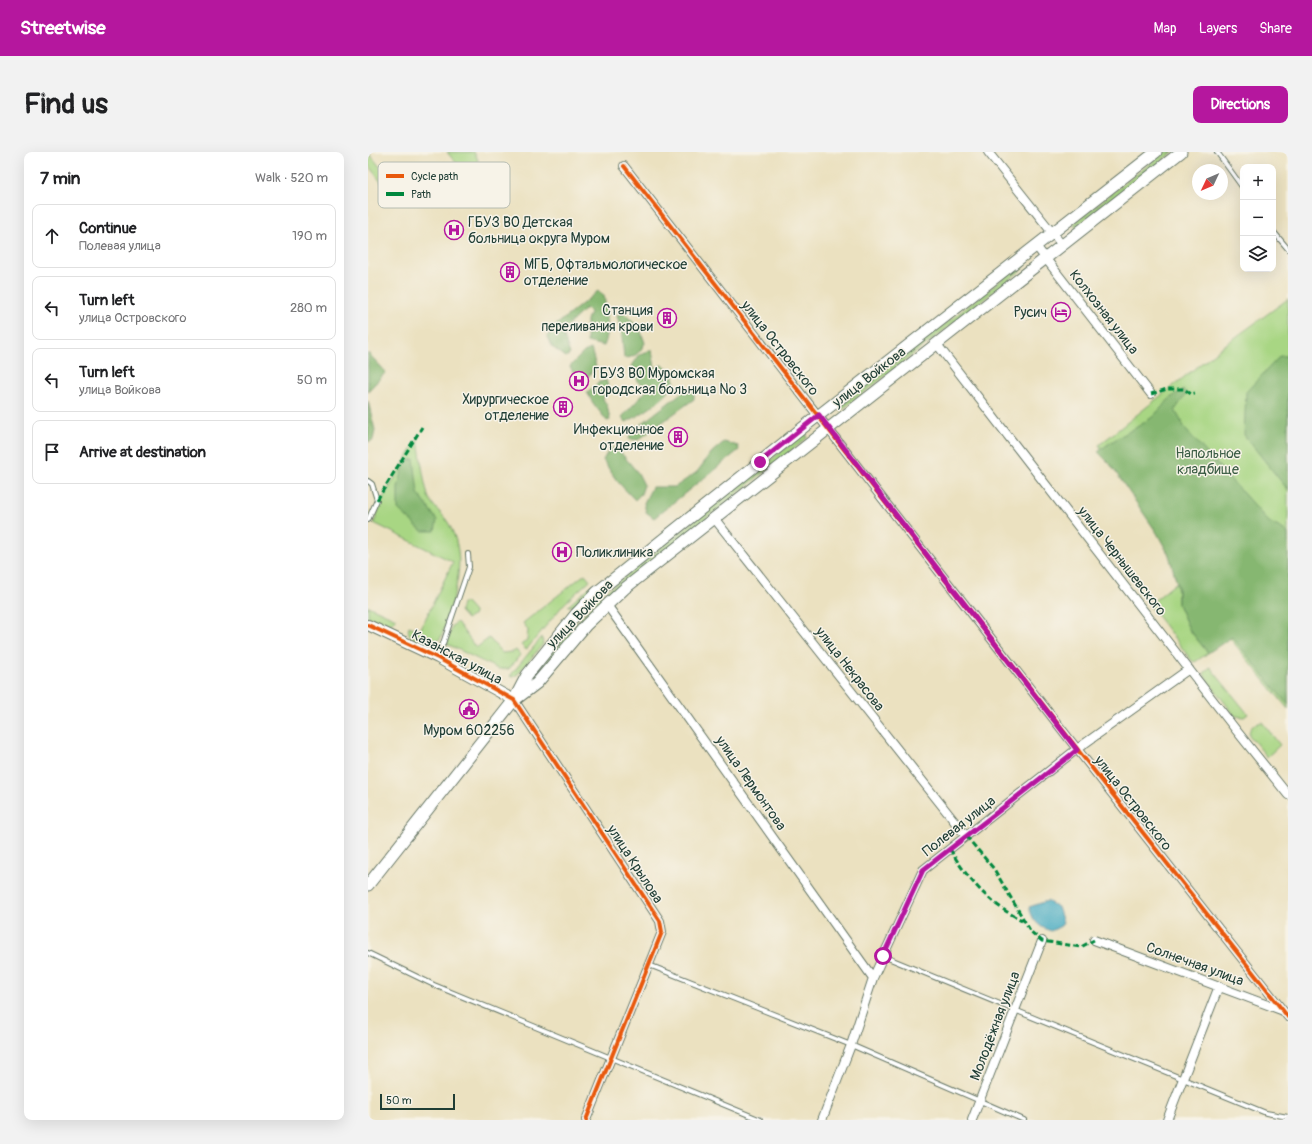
<!DOCTYPE html>
<html lang="en">
<head>
<meta charset="utf-8">
<style>
  :root { --surface:#fff; --page:#f2f2f2; --text:#202124; --muted:#757577; --line:#e0e0e0; --accent:#b5179e }
  body { margin:0; font-family:Pangolin,sans-serif; background:var(--page); color:var(--text) }
  .controls { position:absolute; right:12px; top:12px; display:grid; overflow:hidden; border-radius:8px; box-shadow:0 4px 16px #0002 }
  .controls button { width:36px; height:36px; display:grid; place-items:center; padding:0; border:0; border-bottom:1px solid var(--line); background:var(--surface); color:var(--text); font:20px sans-serif }
  .compass { position:absolute; left:824px; top:12px; width:36px; height:36px; border-radius:50%; background:var(--surface); box-shadow:0 4px 16px #0002; rotate:226deg }
  .scale { position:absolute; left:12px; bottom:10px; width:75px; box-sizing:border-box; padding-left:4px; border:2px solid #1f3d34; border-top:0; font-size:11px; line-height:14px; white-space:nowrap; color:#1f3d34; -webkit-text-stroke:3px #f7f3e8; paint-order:stroke }
  .stop { position:absolute; width:12px; height:12px; margin:-9px; border:3px solid #b5179e; border-radius:50%; background:#fff }
  .stop.end { background:#b5179e; border-color:#fff; box-shadow:0 1px 4px #0008 }
  .list { margin:0; padding:0; list-style:none }
  h2 { display:flex; justify-content:space-between; align-items:center; height:52px; margin:0; padding:0 16px; font-size:17px }
  h2 small { font-size:13px; font-weight:400; color:var(--muted) }
  .list li { display:grid; grid-template-columns:26px 1fr auto; gap:12px; align-items:center; box-sizing:border-box; height:64px; margin:0 8px 8px; padding:0 8px; border:1px solid var(--line); border-radius:8px }
  .list b { display:block; font-size:15px; white-space:nowrap }
  .list p { margin:0; font-size:13px; white-space:nowrap; color:var(--muted) }
  .list em { font-size:13px; font-style:normal; color:var(--muted) }
  .icon { flex:none; width:22px; height:22px; fill:none; stroke:currentColor; stroke-width:2; stroke-linecap:round; stroke-linejoin:round }
  .map { position:relative; flex:none; width:920px; height:968px; overflow:hidden; border-radius:8px }
  header { display:flex; align-items:center; gap:24px; box-sizing:border-box; height:56px; padding:0 20px; background:var(--accent); color:#fff }
  header strong { font-size:19px }
  nav { display:flex; gap:22px; margin-inline-start:auto; font-size:14px }
  .intro { display:flex; align-items:center; justify-content:space-between; box-sizing:border-box; height:96px; padding:0 24px }
  h1 { margin:0; font-size:28px }
  .button { padding:10px 18px; border-radius:8px; background:var(--accent); color:#fff; font-size:14px; font-weight:700 }
  main { display:flex; gap:24px; padding:0 24px }
  aside { flex:1; background:var(--surface); border-radius:8px; box-shadow:0 4px 16px #0002 }
  .map>svg:first-child { display:block }
  .green { fill:#a8d683; stroke:#648a5c }
  .forest { fill:#86b771; stroke:#527a52 }
  .water { fill:#40a8c0; stroke:#30727a }
  .lines { fill:none; stroke-linecap:round; stroke-linejoin:round }
  .service-casing { stroke:#667665; stroke-width:6 }
  .minor-casing { stroke:#667665; stroke-width:10 }
  .tertiary-casing { stroke:#667665; stroke-width:12 }
  .secondary-casing { stroke:#667665; stroke-width:13 }
  .service { stroke:#fff; stroke-width:4 }
  .minor { stroke:#fff; stroke-width:8 }
  .tertiary { stroke:#fff; stroke-width:10 }
  .secondary { stroke:#fff; stroke-width:11 }
  .quiet { stroke:#00873e; stroke-width:3; stroke-dasharray:6 3; stroke-linecap:butt }
  .cycleway-casing { stroke:#f7f3e8; stroke-width:6 }
  .cycleway { stroke:#e8590c; stroke-width:4 }
  .route { stroke:#b5179e; stroke-width:5 }
  .labels { text-anchor:middle; dominant-baseline:central; stroke-width:3; stroke-linejoin:round; paint-order:stroke }
  .poi-label { font-size:14px; fill:#1f3d34; stroke:#f7f3e8; text-anchor:start }
  .street-label { font-size:14px; fill:#1f3d34; stroke:#f7f3e8 }
  .park-label { font-size:14px; fill:#3a5c44; stroke:#f7f3e8 }
  .key { fill:#f7f3e8; stroke:#b6bcb2; stroke-width:1 }
  .key-label { font-size:11px; fill:#1f3d34 }
</style>
</head>
<body>
<header>
<strong>Streetwise</strong>
<nav><a>Map</a><a>Layers</a><a>Share</a></nav>
</header>
<div class="intro"><h1>Find us</h1><a class="button">Directions</a></div>
<main>
<aside>
<h2>7 min<small>Walk · 520 m</small></h2>
<ul class="list">
<li><svg class="icon" aria-label="ahead" viewBox="0 0 24 24"><path d="M12 20V5M6 11l6-6 6 6"/></svg><div><b>Continue</b><p>Полевая улица</p></div><em>190 m</em></li>
<li><svg class="icon" aria-label="left" viewBox="0 0 24 24"><path d="M17 20v-9H6M10 6l-5 5 5 5"/></svg><div><b>Turn left</b><p>улица Островского</p></div><em>280 m</em></li>
<li><svg class="icon" aria-label="left" viewBox="0 0 24 24"><path d="M17 20v-9H6M10 6l-5 5 5 5"/></svg><div><b>Turn left</b><p>улица Войкова</p></div><em>50 m</em></li>
<li><svg class="icon" aria-label="arrive" viewBox="0 0 24 24"><path d="M6 21V4h12l-3 4 3 4H6"/></svg><div><b>Arrive at destination</b></div></li>
</ul>
</aside>
<div class="map">
<svg width="920" height="968" viewBox="0 0 920 968">
  <rect width="100%" height="100%" fill="#f7f3e8"/>
  <filter id="ink" filterUnits="userSpaceOnUse"><feTurbulence type="fractalNoise" baseFrequency=".025" numOctaves="2"/><feDisplacementMap in="SourceGraphic" scale="8" xChannelSelector="R" yChannelSelector="G"/><feConvolveMatrix kernelMatrix="1 2 1 2 8 2 1 2 1" color-interpolation-filters="sRGB"/></filter>
  <filter id="wash" filterUnits="userSpaceOnUse"><feTurbulence type="fractalNoise" baseFrequency=".012" numOctaves="4" result="noise"/><feDisplacementMap in="SourceGraphic" scale="16" xChannelSelector="R" yChannelSelector="G"/><feGaussianBlur stdDeviation="0.9" result="paint"/><feColorMatrix in="noise" values="0 0 0 0 0 0 0 0 0 0 0 0 0 0 0 0 0 1.4 0 .05"/><feComposite in="paint" operator="in"/></filter>
  <g filter="url(#wash)">
    <rect width="100%" height="100%" fill="#ebe1c0"/>
    <path class="green" d="M0,0L30,37L25,43H23L0,13Z
      M79,0H106L110,8C102,30 87,10 79,0Z
      M797,0H805L707,75L706,71Z
      M655,111L657,113L656,116L472,259L471,255Z
      M920,147V557L861,485L731,293L850,198Z
      M435,282H438L439,286L231,451L162,534L158,531L230,446Z
      M50,287C53,306 55,326 60,344C64,355 77,363 82,374C101,410 85,447 74,483L72,487L61,492C52,489 37,487 41,474L52,478L85,410L6,371L15,346Z
      M217,422L222,428L196,452L158,498L153,493L159,488L160,478L155,471Z
      M809,430L810,452L821,477L840,501L827,510L824,509L781,453Z
      M225,432V438L208,454H200Z
      M94,451H98L106,460V463L99,467L92,459Z
      M0,454L28,467L20,475L0,466Z
      M89,470L108,496L121,486L134,501L145,500L148,498L152,503L141,517H130L79,492L84,474Z
      M174,485L175,492L150,522L145,525L142,524Z
      M842,515L880,562L876,565L867,564L837,525L836,521Z
      M894,570L912,593L899,605L881,583C881,574 887,572 894,570Z"/>
    <path class="forest" d="M230,139L236,143C238,160 243,178 236,194L219,190V168L222,160L218,156L194,179L202,202L198,205L184,195L179,185L187,174Z
      M256,161L272,177L277,191C272,200 267,206 256,206L254,184L249,163Z
      M223,197L228,215L218,227L208,226L202,214L216,200Z
      M284,198L287,216L294,213C298,216 304,220 306,224C312,240 269,265 258,270L254,265L280,237L270,229L264,214L272,202Z
      M0,201L18,220L0,239Z
      M912,204H920V338L876,283L878,240Z
      M238,228L240,234L235,247L239,253L242,268L239,269L225,251L219,240L232,230Z
      M317,238L326,239V247L270,288L261,287L263,280Z
      M816,238L819,241L807,258L818,278L901,370L916,378L920,382V553L864,485L840,501L821,477L810,452V435L801,403L789,381L742,312L730,300C747,285 765,279 783,266C796,255 799,245 816,238Z
      M0,249L7,278L5,288L0,290Z
      M356,290L370,294L371,298L286,366L278,360L276,351L284,335H307L329,320L344,300Z
      M242,296H249L270,321L276,333L273,342L267,348L249,329L235,308Z
      M46,307L50,341L69,368L67,379H54L30,357V335L37,309Z"/>
    <path class="water" d="M679,749L690,755L695,770L693,774L683,779C670,775 664,768 661,755Z"/>
  </g>
  <g filter="url(#ink)">
    <g class="lines">
      <defs>
        <path id="service" d="M849,0L875,36
          M905,79L920,97
          M0,329L4,332L9,348L0,368
          M70,506L101,415L100,402
          M0,801L66,833L393,968
          M515,804L898,961L920,965
          M281,813L483,893L656,968"/>
        <path id="minor" d="M620,0L694,93
          M256,14L709,597L920,865
          M668,94L783,242
          M568,191L868,578L920,643
          M346,366L598,684
          M239,453L505,826
          M146,548L292,769L294,780L218,968
          M726,788L913,858
          M454,968L483,893L505,826L555,718L709,597L821,517
          M604,968L674,789
          M799,968L851,834"/>
        <path id="tertiary" d="M0,473L70,506L146,548"/>
        <path id="secondary" d="M148,547L169,531L218,473L256,437L813,0
          M0,733L146,548L159,523L208,462L229,440L437,274L788,0"/>
      </defs>
      <use href="#service" class="service-casing"/>
      <use href="#minor" class="minor-casing"/>
      <use href="#tertiary" class="tertiary-casing"/>
      <use href="#secondary" class="secondary-casing"/>
      <use href="#service" class="service"/>
      <use href="#minor" class="minor"/>
      <use href="#tertiary" class="tertiary"/>
      <use href="#secondary" class="secondary"/>
      <path class="quiet" d="M783,242L799,237H816L823,242L827,241
        M9,348L54,275
        M598,684L626,717L663,780L674,789L713,795L726,788
        M582,697C599,727 622,753 654,768"/>
      <defs>
        <path id="cycleway" d="M256,14L709,597L920,865
          M0,473L70,506L146,548L292,769L294,780L218,968"/>
      </defs>
      <use href="#cycleway" class="cycleway-casing"/>
      <use href="#cycleway" class="cycleway"/>
    </g>
  </g>
  <g class="lines" filter="url(#ink)">
    <path class="route" d="M392,310L451,263L709,598L555,718L515,804"/>
  </g>
  <defs>
    <symbol id="hospital-ring" viewBox="-11 -11 22 22"><circle r="9.5" fill="#f7f3e8" stroke="#b5179e" stroke-width="1.5"/><path d="M-5-5h3v3.5h4V-5h3V5h-3V1.5h-4V5h-3Z" fill="#b5179e"/></symbol>
    <symbol id="building-ring" viewBox="-11 -11 22 22"><circle r="9.5" fill="#f7f3e8" stroke="#b5179e" stroke-width="1.5"/><path d="M-4-6H4V6H1V3H-1V6H-4ZM-2.5-4.3h1.7v1.8h-1.7ZM.8-4.3h1.7v1.8H.8ZM-2.5-1h1.7V.8h-1.7ZM.8-1h1.7V.8H.8Z" fill="#b5179e"/></symbol>
    <symbol id="hotel-ring" viewBox="-11 -11 22 22"><circle r="9.5" fill="#f7f3e8" stroke="#b5179e" stroke-width="1.5"/><path d="M-6-4.5h1.5V1H6V5H4.5V3h-9V5H-6ZM-4 0a1.8 1.8 0 1 1 3.6 0ZM.5 0V-2.5h3Q6-2.5 6 0Z" fill="#b5179e"/></symbol>
    <symbol id="civic-ring" viewBox="-11 -11 22 22"><circle r="9.5" fill="#f7f3e8" stroke="#b5179e" stroke-width="1.5"/><path d="M-.6-6.5H3V-4.5H.6V-3L4-1V1h2V6H-6V1h2V-1L-.6-3ZM-1.2 2.5V6h2.4V2.5Z" fill="#b5179e"/></symbol>
  </defs>
  <g fill-rule="evenodd">
    <use href="#hospital-ring" x="75" y="67" width="22" height="22"/>
    <use href="#building-ring" x="131" y="109" width="22" height="22"/>
    <use href="#hotel-ring" x="682" y="149" width="22" height="22"/>
    <use href="#building-ring" x="288" y="155" width="22" height="22"/>
    <use href="#hospital-ring" x="200" y="218" width="22" height="22"/>
    <use href="#building-ring" x="184" y="244" width="22" height="22"/>
    <use href="#building-ring" x="299" y="274" width="22" height="22"/>
    <use href="#hospital-ring" x="183" y="389" width="22" height="22"/>
    <use href="#civic-ring" x="90" y="546" width="22" height="22"/>
  </g>
  <g class="labels">
    <g class="poi-label">
      <text x="100" y="70">ГБУЗ ВО Детская<tspan x="100" dy="16">больница округа Муром</tspan></text>
      <text x="156" y="112">МГБ, Офтальмологическое<tspan x="156" dy="16">отделение</tspan></text>
      <text x="285" y="158" text-anchor="end">Станция<tspan x="285" dy="16">переливания крови</tspan></text>
      <text x="679" y="160" text-anchor="end">Русич</text>
      <text x="225" y="221">ГБУЗ ВО Муромская<tspan x="225" dy="16">городская больница № 3</tspan></text>
      <text x="181" y="247" text-anchor="end">Хирургическое<tspan x="181" dy="16">отделение</tspan></text>
      <text x="296" y="277" text-anchor="end">Инфекционное<tspan x="296" dy="16">отделение</tspan></text>
      <text x="208" y="400">Поликлиника</text>
      <text x="101" y="578" text-anchor="middle">Муром 602256</text>
    </g>
    <g class="street-label">
      <text transform="translate(736 160) rotate(52)">Колхозная улица</text>
      <text transform="translate(412 196) rotate(52)">улица Островского</text>
      <text transform="translate(501 225) rotate(-38)">улица Войкова</text>
      <text transform="translate(754 409) rotate(52)">улица Чернышевского</text>
      <text transform="translate(212 462) rotate(-46)">улица Войкова</text>
      <text transform="translate(89 505) rotate(28)">Казанская улица</text>
      <text transform="translate(482 517) rotate(52)">улица Некрасова</text>
      <text transform="translate(383 631) rotate(55)">улица Лермонтова</text>
      <text transform="translate(765 651) rotate(52)">улица Островского</text>
      <text transform="translate(591 674) rotate(-38)">Полевая улица</text>
      <text transform="translate(267 712) rotate(57)">улица Крылова</text>
      <text transform="translate(827 812) rotate(20)">Солнечная улица</text>
      <text transform="translate(627 874) rotate(-69)">Молодёжная улица</text>
    </g>
    <g class="park-label">
      <text x="840" y="301">Напольное<tspan x="840" dy="16">кладбище</tspan></text>
    </g>
  </g>
  <rect x="10" y="10" width="132" height="46" rx="6" class="key"/>
  <rect x="18" y="22" width="18" height="4" fill="#e8590c"/>
  <rect x="18" y="40" width="18" height="4" fill="#00873e"/>
  <g class="key-label">
    <text x="43" y="28">Cycle path</text>
    <text x="43" y="46">Path</text>
  </g>
</svg>
<div class="controls">
<button>+</button>
<button>−</button>
<button><svg class="icon" aria-label="layers" viewBox="0 0 24 24"><path d="M12 4l9 5-9 5-9-5zM3 14l9 5 9-5"/></svg></button>
</div>
<svg class="compass" viewBox="-18 -18 36 36"><path d="M0-13l5 13h-10z" fill="#e53935"/><path d="M0 13l5-13h-10z" fill="#757577"/></svg>
<div class="scale">50 m</div>
<div class="stop" style="left:515px;top:804px"></div>
<div class="stop end" style="left:392px;top:310px"></div>
</div>
</main>
</body>
</html>
